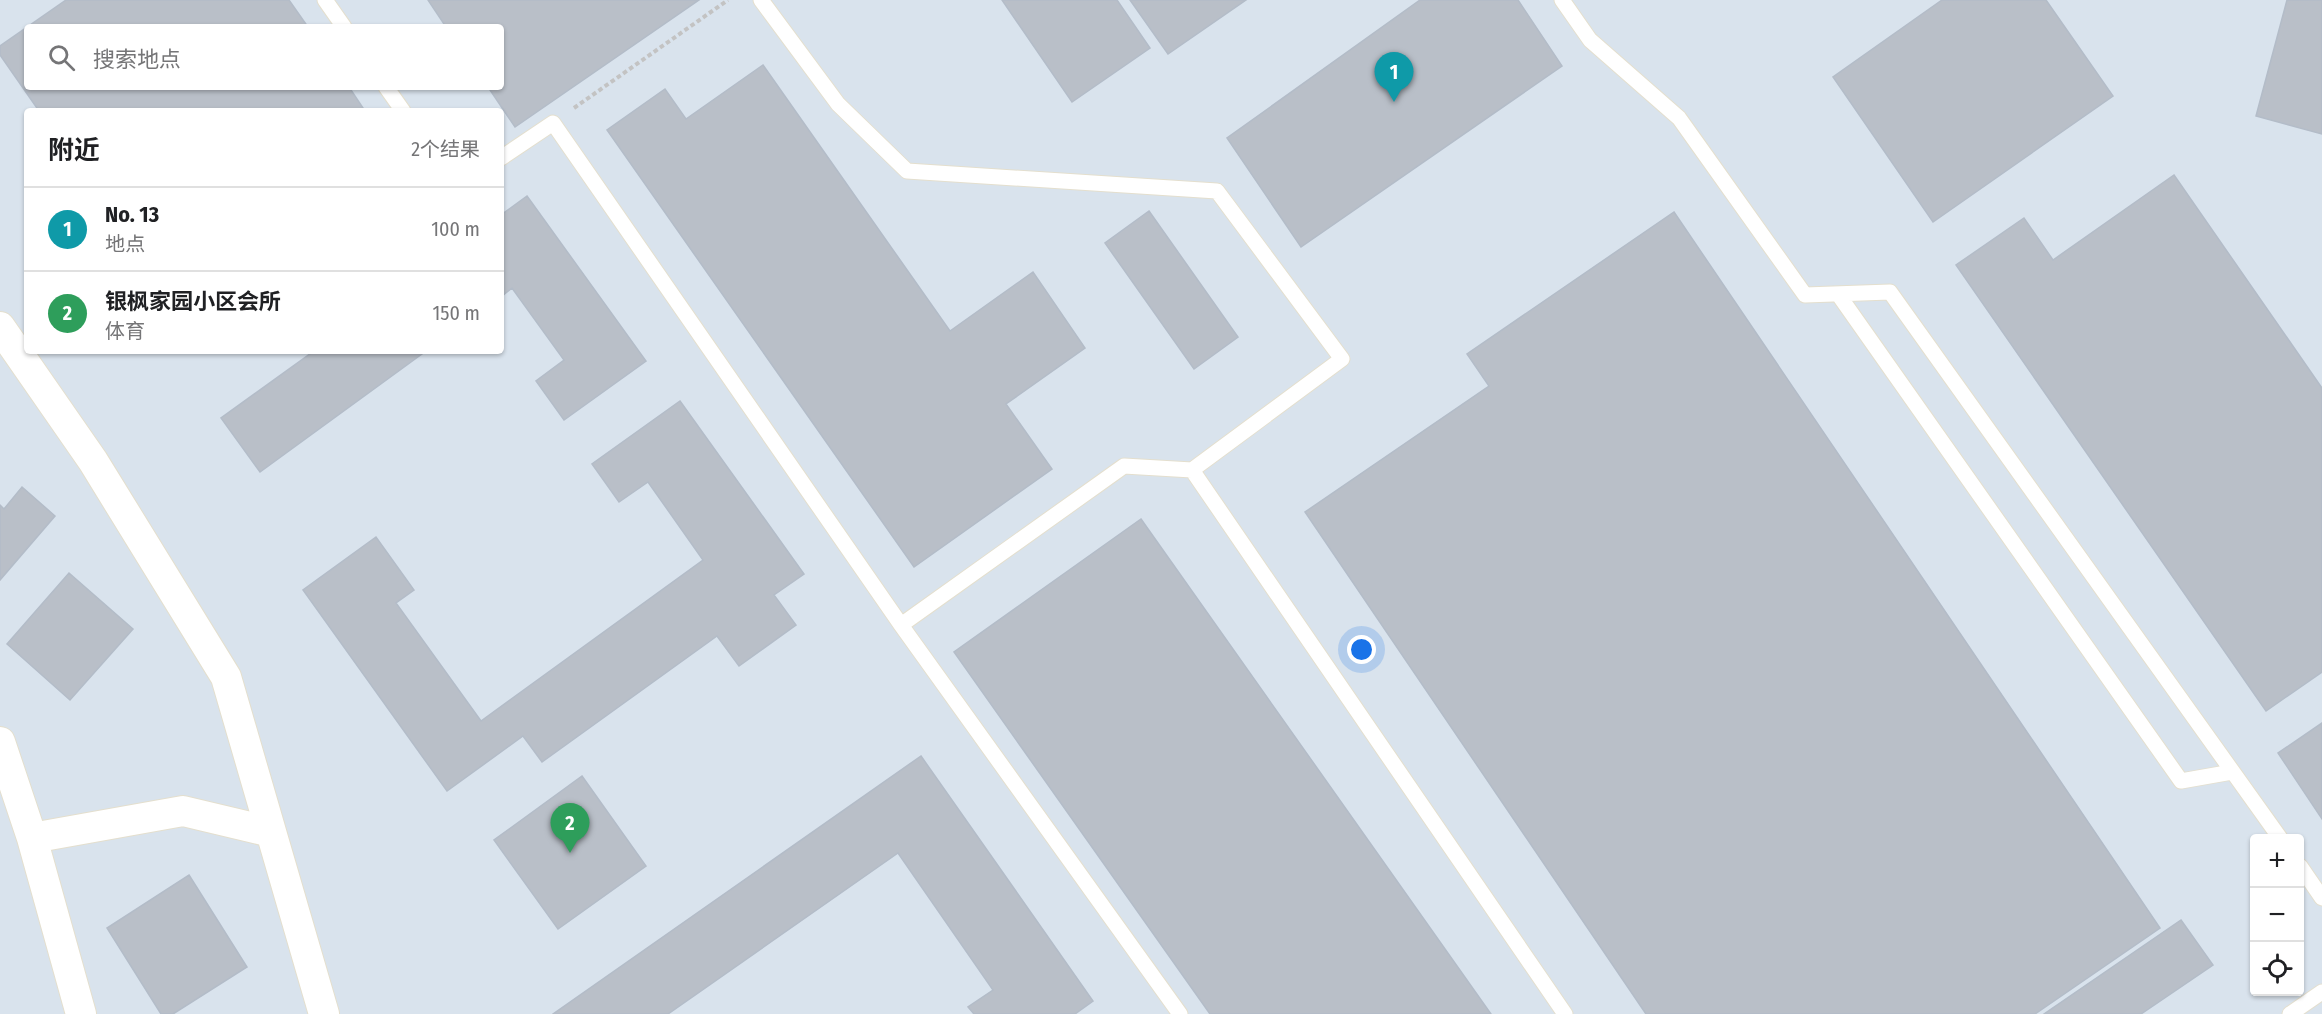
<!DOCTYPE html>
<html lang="zh">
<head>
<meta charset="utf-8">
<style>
  :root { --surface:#fff; --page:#f2f2f2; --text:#202124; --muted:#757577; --line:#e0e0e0; --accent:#846f2b }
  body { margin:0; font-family:"Fira Sans Condensed","Noto Sans SC",sans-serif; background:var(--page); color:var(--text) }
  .controls { position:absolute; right:18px; bottom:18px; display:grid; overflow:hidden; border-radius:6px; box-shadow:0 2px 4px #0004 }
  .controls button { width:54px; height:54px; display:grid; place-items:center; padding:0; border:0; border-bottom:2px solid var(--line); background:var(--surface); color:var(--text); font:30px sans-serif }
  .you { position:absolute; left:1362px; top:650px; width:21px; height:21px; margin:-15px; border:4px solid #fff; border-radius:50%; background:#1a73e8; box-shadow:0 0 0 9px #1a73e833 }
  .badge { display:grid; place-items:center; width:39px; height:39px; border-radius:50%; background:var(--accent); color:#fff; font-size:20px; font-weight:700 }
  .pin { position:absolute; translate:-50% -50px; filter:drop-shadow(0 2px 3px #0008) }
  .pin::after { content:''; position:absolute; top:32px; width:21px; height:18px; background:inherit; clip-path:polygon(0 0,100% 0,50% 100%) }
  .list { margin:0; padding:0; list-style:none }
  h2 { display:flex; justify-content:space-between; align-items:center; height:78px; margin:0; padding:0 24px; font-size:26px }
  h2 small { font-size:20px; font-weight:400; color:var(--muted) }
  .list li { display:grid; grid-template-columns:39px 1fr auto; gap:18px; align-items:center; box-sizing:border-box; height:84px; padding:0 24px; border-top:2px solid var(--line) }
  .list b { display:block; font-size:22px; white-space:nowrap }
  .list p { margin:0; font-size:20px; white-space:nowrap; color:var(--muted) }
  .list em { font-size:20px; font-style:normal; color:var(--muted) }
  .icon { flex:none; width:33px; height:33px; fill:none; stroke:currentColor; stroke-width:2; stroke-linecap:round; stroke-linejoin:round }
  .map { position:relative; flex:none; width:2322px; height:1014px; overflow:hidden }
  .search { position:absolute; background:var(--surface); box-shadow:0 2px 4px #0004; left:24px; top:24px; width:480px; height:66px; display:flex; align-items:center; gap:15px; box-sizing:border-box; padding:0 21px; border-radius:6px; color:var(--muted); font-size:22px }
  .panel { position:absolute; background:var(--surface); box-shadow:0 2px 4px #0004; left:24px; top:108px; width:480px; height:246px; border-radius:6px }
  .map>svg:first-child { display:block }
  .building { fill:#b9bfc8; stroke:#b3bcc8; stroke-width:1.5 }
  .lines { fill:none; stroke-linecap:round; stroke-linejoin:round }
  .service-casing { stroke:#e4dfce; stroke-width:17 }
  .minor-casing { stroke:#e4dfce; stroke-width:32 }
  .path { stroke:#c3c3c3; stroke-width:4; stroke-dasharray:4.5 3; stroke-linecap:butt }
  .service { stroke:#fff; stroke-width:15 }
  .minor { stroke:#fff; stroke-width:30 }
</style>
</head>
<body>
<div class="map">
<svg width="2322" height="1014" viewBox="0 0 2322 1014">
  <rect width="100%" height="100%" fill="#d9e3ed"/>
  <path class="building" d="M66,0H289L308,27H27V87H349L365,111H39L0,55V46Z
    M428,0H699L515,127L488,87H501V27H446Z
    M1002,0H1117L1150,48L1072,102Z
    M1130,0H1246L1168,54Z
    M1420,0H1518L1562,66L1301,247L1227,138Z
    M1942,0H2046L2113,96L1933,222L1833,77Z
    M2287,0H2322V134L2256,116Z
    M763,65L950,331L1033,272L1085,348L1006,404L1052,469L914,567L607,130L665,89L686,119Z
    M2174,175L2322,388V672L2266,711L1956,265L2024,218L2053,260Z
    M527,196L646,361L564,420L536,381L564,360L512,288L501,297V215Z
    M1149,211L1238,337L1194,369L1105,243Z
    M1674,212L2160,928L2035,1014H1646L1305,512L1489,386L1467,354Z
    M314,351H426L260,472L221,418Z
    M680,401L804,574L774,595L796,625L739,666L717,636L542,762L523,736L447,791L303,590L376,537L414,590L396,603L481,721L703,560L648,482L619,502L592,464Z
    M22,487L55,516L0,580V505L4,509Z
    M1141,519L1491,1014H1210L954,652Z
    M69,573L133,629L70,700L7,644Z
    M2322,723V819L2278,753Z
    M921,756L1093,1001L1075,1014H974L968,1007L993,990L898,853L668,1014H553Z
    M582,776L646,866L558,929L494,840Z
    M189,875L247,967L173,1014H161L107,928Z
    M2181,920L2213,965L2141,1014H2044Z"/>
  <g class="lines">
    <defs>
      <path id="service" d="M325,0L344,27
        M761,0L838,104L907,171L1217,191L1342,359L1192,470L1124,466L901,625
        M1562,0L1590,40L1679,118L1805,295L1890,292L2280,838
        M386,87L403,111
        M501,158L553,123L901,625L1180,1014
        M1838,294L2181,781L2232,772
        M1192,470L1565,1014
        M2300,866L2322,898
        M2290,1014L2322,992"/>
      <path id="minor" d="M0,327L93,461L226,677L324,1014
        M0,742L32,838L183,811L271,832
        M32,838L81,1014"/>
    </defs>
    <use href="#service" class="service-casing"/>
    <use href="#minor" class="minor-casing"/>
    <path class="path" d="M574,108L728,0"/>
    <use href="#service" class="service"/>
    <use href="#minor" class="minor"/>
  </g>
</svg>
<div class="controls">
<button>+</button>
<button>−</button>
<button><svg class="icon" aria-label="locate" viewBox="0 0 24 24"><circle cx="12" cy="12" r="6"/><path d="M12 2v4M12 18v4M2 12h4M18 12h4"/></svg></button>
</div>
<div class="you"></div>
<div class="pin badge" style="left:1394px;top:102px;background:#0f9aa8">1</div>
<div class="pin badge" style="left:570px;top:853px;background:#2e9e5b">2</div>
<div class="search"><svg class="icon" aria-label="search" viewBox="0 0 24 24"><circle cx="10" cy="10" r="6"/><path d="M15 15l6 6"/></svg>搜索地点</div>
<section class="panel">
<h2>附近<small>2个结果</small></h2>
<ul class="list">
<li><span class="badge" style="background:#0f9aa8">1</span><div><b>No. 13</b><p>地点</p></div><em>100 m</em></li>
<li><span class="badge" style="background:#2e9e5b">2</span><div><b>银枫家园小区会所</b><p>体育</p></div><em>150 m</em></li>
</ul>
</section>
</div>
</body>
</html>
